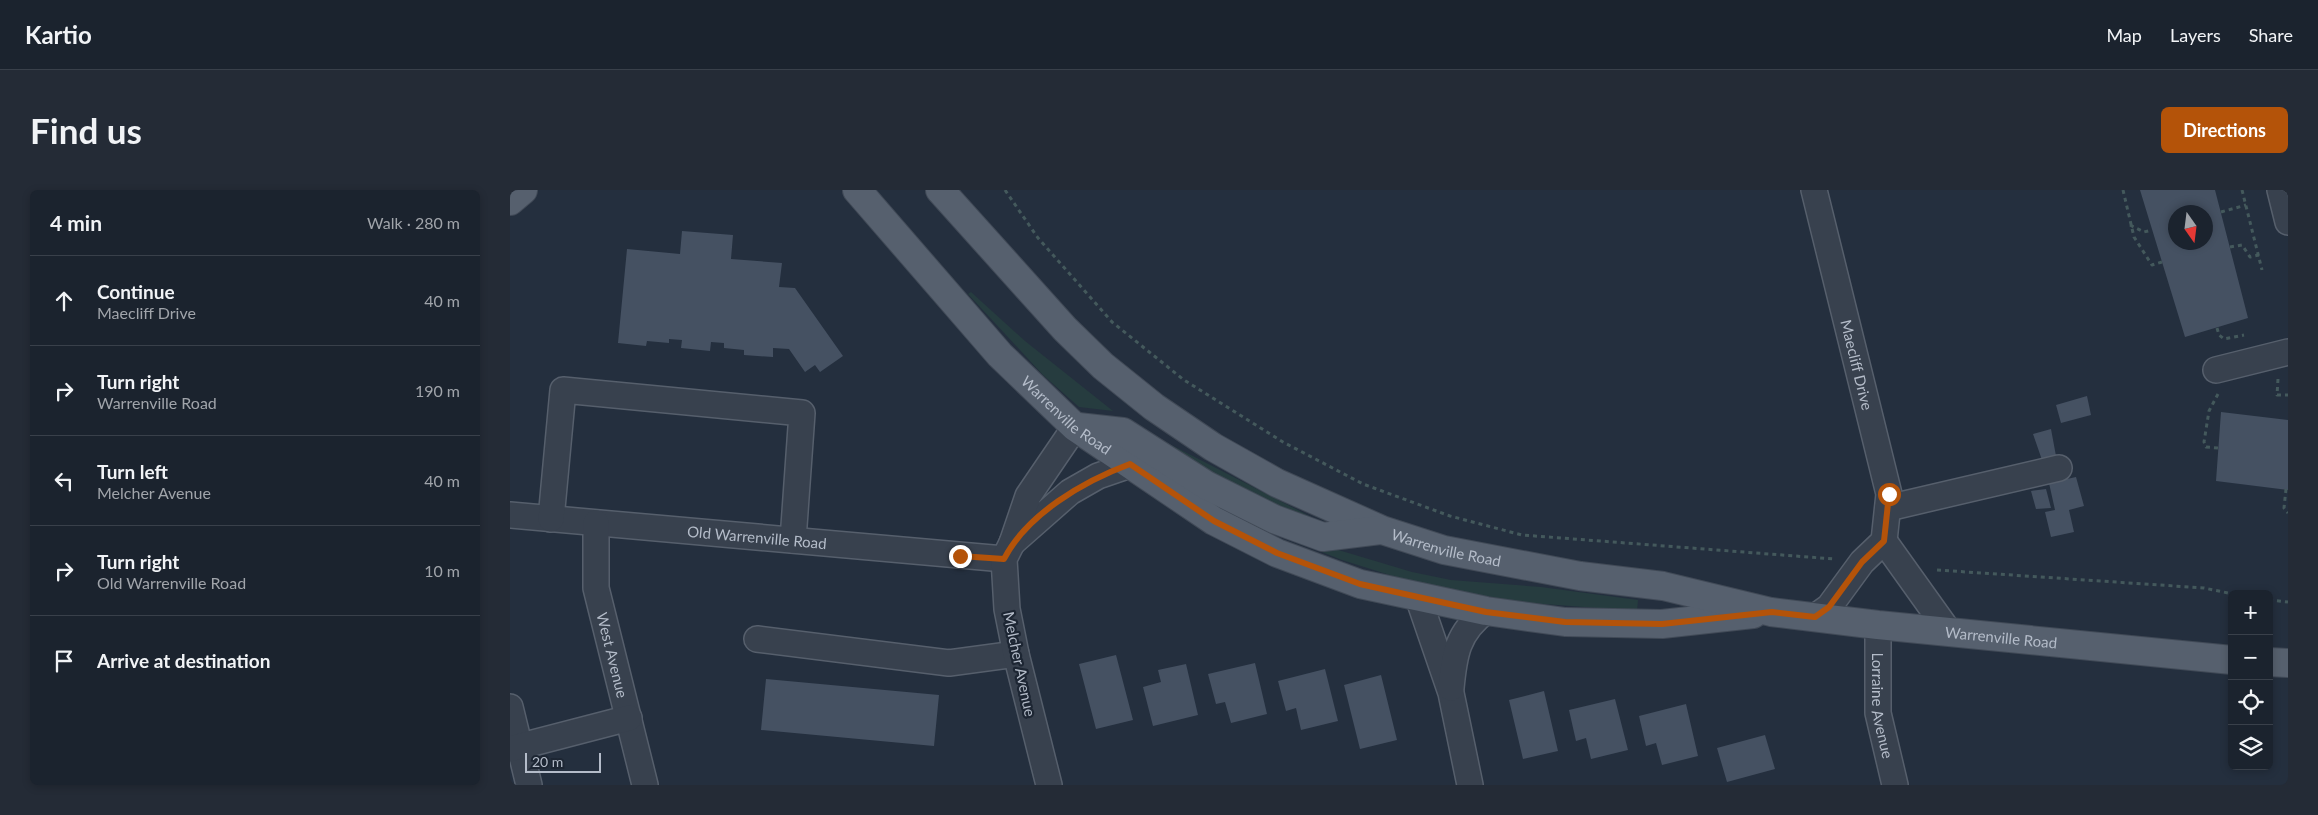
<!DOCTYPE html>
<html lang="en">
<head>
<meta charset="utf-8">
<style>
  :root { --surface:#1b232e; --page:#242b36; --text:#f1f3f6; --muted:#a0a4aa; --line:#39404a; --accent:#b45309 }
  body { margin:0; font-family:Lato,sans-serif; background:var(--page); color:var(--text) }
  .controls { position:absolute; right:15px; bottom:15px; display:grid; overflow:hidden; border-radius:8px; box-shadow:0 2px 8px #0003 }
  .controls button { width:45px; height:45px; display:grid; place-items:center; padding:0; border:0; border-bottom:1px solid var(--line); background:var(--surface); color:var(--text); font:25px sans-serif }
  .compass { position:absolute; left:1658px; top:15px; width:45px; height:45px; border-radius:50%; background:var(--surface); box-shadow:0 2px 8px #0003; rotate:166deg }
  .scale { position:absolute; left:15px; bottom:12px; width:76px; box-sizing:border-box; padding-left:5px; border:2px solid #b4bcc9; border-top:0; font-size:14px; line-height:18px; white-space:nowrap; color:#b4bcc9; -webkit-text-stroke:4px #1d2633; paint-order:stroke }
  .stop { position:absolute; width:15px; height:15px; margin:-11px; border:4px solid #b45309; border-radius:50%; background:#fff }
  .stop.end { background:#b45309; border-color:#fff; box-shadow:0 1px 5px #0008 }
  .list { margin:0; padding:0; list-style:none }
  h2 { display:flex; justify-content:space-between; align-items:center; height:65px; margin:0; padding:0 20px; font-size:21px }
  h2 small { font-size:16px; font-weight:400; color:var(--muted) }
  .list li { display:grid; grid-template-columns:32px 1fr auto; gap:15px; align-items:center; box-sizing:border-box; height:90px; padding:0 20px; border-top:1px solid var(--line) }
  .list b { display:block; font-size:19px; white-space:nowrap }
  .list p { margin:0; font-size:16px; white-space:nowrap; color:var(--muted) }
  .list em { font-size:16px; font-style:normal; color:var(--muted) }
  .icon { flex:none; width:28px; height:28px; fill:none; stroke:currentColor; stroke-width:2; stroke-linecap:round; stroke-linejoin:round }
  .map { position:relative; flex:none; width:1778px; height:595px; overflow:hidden; border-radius:8px }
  header { display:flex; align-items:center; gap:30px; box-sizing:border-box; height:70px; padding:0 25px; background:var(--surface); border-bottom:1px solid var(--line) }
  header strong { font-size:24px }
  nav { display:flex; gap:28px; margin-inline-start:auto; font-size:18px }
  .intro { display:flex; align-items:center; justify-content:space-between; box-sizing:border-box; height:120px; padding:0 30px }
  h1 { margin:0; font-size:35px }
  .button { padding:12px 22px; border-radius:8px; background:var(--accent); color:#fff; font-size:18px; font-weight:700 }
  main { display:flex; gap:30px; padding:0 30px }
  aside { flex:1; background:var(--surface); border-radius:8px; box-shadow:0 2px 8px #0003 }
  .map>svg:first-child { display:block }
  .green { fill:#263c3f }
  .building { fill:#455162; fill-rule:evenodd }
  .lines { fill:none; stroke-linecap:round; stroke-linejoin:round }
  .minor-casing { stroke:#565f6c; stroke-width:28 }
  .major-casing { stroke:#414a57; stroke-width:30 }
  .path { stroke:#44595c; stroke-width:3; stroke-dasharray:4 4; stroke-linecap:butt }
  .minor { stroke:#38414e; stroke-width:25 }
  .major { stroke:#56606e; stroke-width:28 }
  .route { stroke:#b45309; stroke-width:6 }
  .labels { text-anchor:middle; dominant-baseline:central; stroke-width:4.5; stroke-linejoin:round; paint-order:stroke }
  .street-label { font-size:15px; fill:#b4bcc9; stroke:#1d2633 }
</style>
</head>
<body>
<header>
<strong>Kartio</strong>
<nav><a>Map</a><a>Layers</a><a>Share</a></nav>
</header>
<div class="intro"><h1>Find us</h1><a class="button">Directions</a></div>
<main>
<aside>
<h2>4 min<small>Walk · 280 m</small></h2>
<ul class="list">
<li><svg class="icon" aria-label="ahead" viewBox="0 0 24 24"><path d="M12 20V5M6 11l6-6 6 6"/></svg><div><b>Continue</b><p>Maecliff Drive</p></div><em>40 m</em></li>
<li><svg class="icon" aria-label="right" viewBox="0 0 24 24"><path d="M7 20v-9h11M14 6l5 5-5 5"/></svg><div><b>Turn right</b><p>Warrenville Road</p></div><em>190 m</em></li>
<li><svg class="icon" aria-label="left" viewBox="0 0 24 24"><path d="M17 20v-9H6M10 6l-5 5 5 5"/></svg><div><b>Turn left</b><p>Melcher Avenue</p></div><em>40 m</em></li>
<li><svg class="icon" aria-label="right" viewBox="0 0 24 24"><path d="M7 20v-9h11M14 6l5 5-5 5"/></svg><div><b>Turn right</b><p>Old Warrenville Road</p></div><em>10 m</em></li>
<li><svg class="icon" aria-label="arrive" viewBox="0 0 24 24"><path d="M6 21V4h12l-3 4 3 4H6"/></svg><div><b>Arrive at destination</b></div></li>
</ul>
</aside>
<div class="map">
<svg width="1778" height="595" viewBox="0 0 1778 595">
  <rect width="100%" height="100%" fill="#242f3e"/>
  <path class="green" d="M461,102L515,151L603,221L569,217L533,185L458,104Z
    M636,242L809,331L807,334L701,289Z
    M769,345L805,353L902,382L941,390L1031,397L1128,410L1127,421L1007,412L935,398L886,387L832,370Z"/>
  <path class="building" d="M1630,0H1705L1738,128L1675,147ZM1666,22H1696V52H1666Z
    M172,41L223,45L221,69L272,73L269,97L285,98L333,166L310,182L305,175L295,182L279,159L263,158V167L234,165V160L214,158V153L201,152L200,161L171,158L172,150L159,149V153L137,151L136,156L108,153L117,59L170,64Z
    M1577,206L1581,225L1551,233L1546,215Z
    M1711,222L1778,230V300L1706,291Z
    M1541,239L1546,266L1532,270L1523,244Z
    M1566,287L1574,316L1559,320L1564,342L1541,347L1535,322L1545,320L1539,293Z
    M1536,299L1541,318L1526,319L1521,301Z
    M606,465L623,530L586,539L569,474Z
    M745,473L757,524L721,533L715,512L706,514L698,484Z
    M676,474L688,525L643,536L633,497L651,492L648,480Z
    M815,479L828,531L791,540L786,518L776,521L768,491Z
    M871,485L887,550L850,559L834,495Z
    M256,489L429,505L424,556L251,540Z
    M1034,501L1048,561L1013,569L999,510Z
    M1105,509L1118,560L1081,569L1076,548L1066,551L1059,520Z
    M1176,514L1188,566L1152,575L1146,553L1136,556L1129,526Z
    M1255,545L1265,579L1217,592L1207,558Z"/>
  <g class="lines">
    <defs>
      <g id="minor">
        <path id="s1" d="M1304,0L1379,304L1374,351L1352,372L1319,417L1305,427"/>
        <path d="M1770,0L1778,32"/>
        <path d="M1706,180L1778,162"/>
        <path d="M1378,318L1549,278"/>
        <path id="s2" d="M0,325L494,369"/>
        <path d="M41,329L53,200L292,223L283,350"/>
        <path id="s3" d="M86,333V398L135,595"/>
        <path d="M1374,351L1439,442"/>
        <path d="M502,353L560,302L588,286L620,275"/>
        <path d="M908,407L941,503L960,595"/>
        <path id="s4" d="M1368,435V523L1385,595"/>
        <path d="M247,449L439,473L506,464"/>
        <path d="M941,498C944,466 947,442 976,421"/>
        <path d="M0,517L19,595"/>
        <path d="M0,559L119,528"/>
        <path d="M539,595L506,464L497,419L494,369L502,353L518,306L565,237"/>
      </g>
      <g id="major">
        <path id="s5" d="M347,0L490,165L565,237L704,331L767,363L850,394L976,421L1055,432L1152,434L1243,424"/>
        <path id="s6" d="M430,0L555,139L593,176L644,217L703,257L767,293L872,340L934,360L1070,386L1153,396L1261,422L1368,435L1722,470"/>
        <path d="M0,11L13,0"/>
        <path d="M568,237L613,242L696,295L764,329L813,347L870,340"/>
        <path d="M1759,472L1778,473"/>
      </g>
    </defs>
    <use href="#minor" class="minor-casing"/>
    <use href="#major" class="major-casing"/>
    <path class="path" d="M495,0L528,48L602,132L674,190L773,252L853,294L940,326L1012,345L1324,369
      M1613,0L1624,47L1642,75L1652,72
      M1732,0L1752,80
      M1711,22L1736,15
      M1620,35L1634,42L1642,40
      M1720,57L1732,55L1740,67L1749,65
      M1707,138L1709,145L1714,149L1734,145
      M1768,189L1767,205H1778
      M1708,204L1699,221L1694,252L1696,257L1708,258
      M1776,299L1774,318L1778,323
      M1427,380L1694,398L1723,404
      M1759,410L1778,412"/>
    <use href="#minor" class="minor"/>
    <use href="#major" class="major"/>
  </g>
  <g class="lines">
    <path class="route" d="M450,366L494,369C517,324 574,291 620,274L704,331L767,363L850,394L908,407L976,422L1055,432L1152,434L1262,422L1305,427L1319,417L1352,372L1374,351L1379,304"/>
  </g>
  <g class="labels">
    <g class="street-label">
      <text stroke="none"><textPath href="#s1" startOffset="180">Maecliff Drive</textPath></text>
      <text stroke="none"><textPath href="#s5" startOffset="308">Warrenville Road</textPath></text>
      <text stroke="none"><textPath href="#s2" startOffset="248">Old Warrenville Road</textPath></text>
      <text stroke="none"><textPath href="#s6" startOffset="632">Warrenville Road</textPath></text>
      <text stroke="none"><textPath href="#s6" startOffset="1195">Warrenville Road</textPath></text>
      <text stroke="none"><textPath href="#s3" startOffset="134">West Avenue</textPath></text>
      <text transform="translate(510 474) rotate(78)">Melcher Avenue</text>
      <text stroke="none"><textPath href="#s4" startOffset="81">Lorraine Avenue</textPath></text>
    </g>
  </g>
</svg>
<div class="controls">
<button>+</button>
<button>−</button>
<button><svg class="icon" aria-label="locate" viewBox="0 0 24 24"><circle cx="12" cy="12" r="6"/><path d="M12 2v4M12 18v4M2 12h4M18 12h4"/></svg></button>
<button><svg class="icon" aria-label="layers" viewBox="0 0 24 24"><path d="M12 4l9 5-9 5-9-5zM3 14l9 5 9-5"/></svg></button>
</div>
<svg class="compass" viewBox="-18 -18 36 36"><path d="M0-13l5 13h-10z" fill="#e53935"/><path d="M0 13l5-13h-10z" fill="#a0a4aa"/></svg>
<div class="scale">20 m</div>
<div class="stop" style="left:1379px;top:304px"></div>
<div class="stop end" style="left:450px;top:366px"></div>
</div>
</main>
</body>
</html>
